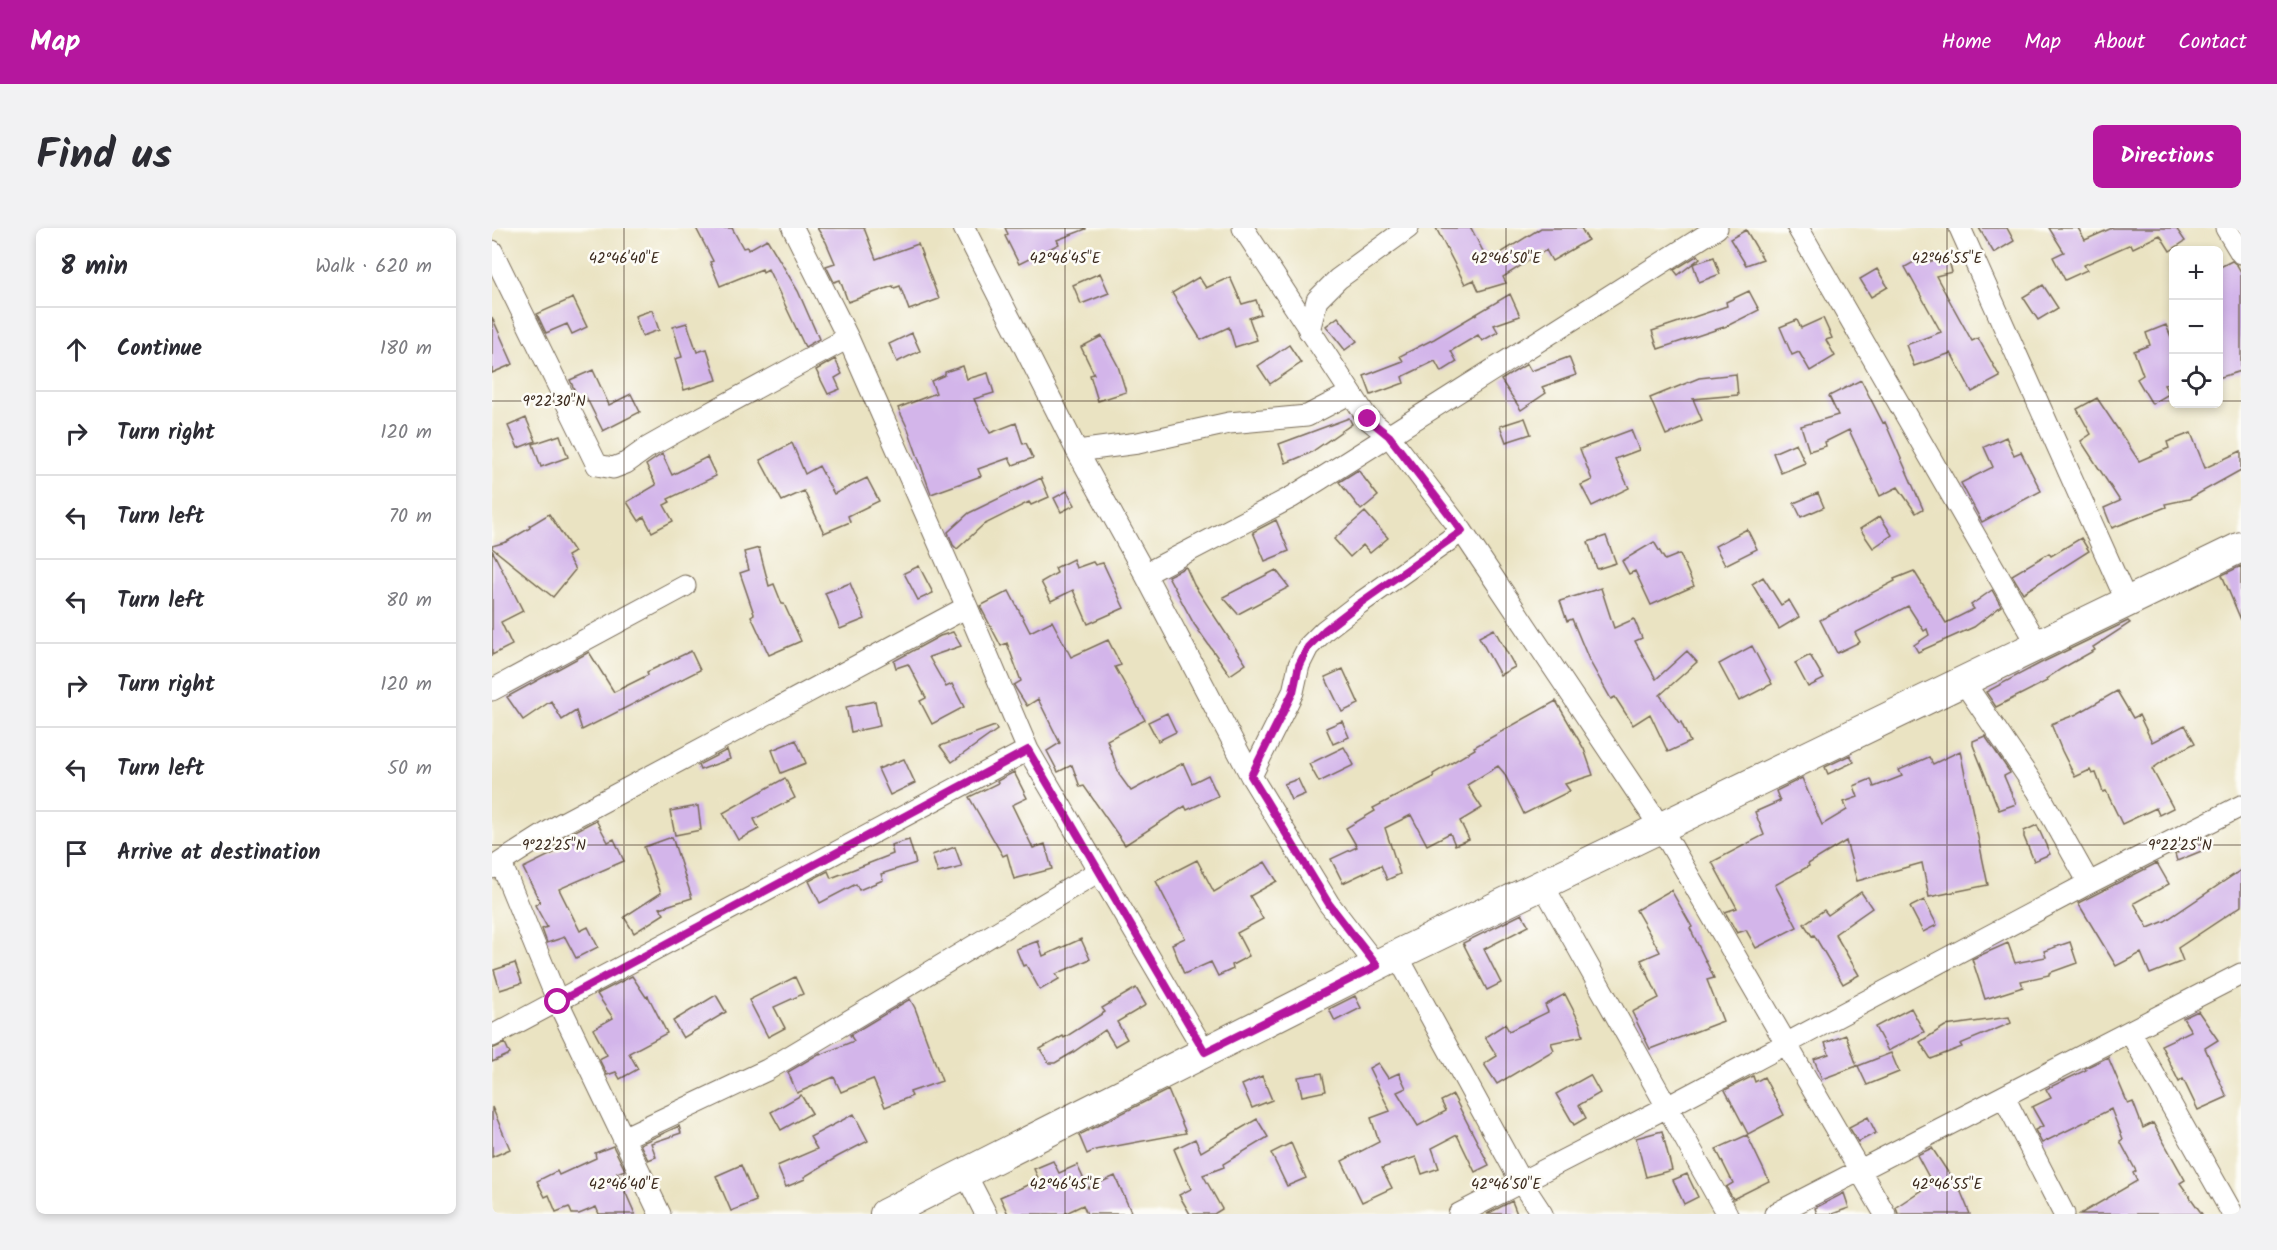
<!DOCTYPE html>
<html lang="en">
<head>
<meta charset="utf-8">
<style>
  :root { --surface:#fff; --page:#f2f2f3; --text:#2b2b33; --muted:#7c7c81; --line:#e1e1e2; --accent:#b5179e }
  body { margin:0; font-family:Kalam,sans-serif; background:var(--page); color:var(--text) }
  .controls { position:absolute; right:18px; top:18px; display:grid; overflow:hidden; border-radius:9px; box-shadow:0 3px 9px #0003 }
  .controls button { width:54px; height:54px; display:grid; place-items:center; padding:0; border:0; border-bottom:2px solid var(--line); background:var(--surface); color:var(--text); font:30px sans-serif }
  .stop { position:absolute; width:18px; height:18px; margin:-14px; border:4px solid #b5179e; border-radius:50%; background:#fff }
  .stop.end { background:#b5179e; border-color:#fff; box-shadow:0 2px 6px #0008 }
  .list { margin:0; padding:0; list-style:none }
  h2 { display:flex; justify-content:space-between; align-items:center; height:78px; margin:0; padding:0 24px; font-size:26px }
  h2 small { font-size:20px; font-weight:400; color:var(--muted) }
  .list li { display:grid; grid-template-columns:39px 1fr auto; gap:18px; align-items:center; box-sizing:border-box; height:84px; padding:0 24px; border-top:2px solid var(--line) }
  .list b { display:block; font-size:22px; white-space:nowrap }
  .list em { font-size:20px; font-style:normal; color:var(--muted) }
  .icon { flex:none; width:33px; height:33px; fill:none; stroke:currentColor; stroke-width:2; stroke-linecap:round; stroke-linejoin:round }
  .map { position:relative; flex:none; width:1749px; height:986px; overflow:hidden; border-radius:9px }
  header { display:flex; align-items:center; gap:36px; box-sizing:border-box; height:84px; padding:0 30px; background:var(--accent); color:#fff }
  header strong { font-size:28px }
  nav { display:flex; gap:33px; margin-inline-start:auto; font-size:21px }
  .intro { display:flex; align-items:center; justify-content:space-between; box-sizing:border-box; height:144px; padding:0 36px }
  h1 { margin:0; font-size:42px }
  .button { padding:15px 27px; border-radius:9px; background:var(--accent); color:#fff; font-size:21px; font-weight:700 }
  main { display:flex; gap:36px; padding:0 36px }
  aside { flex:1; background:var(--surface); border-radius:9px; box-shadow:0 3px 9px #0003 }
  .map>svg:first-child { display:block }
  .building { fill:#d3b5ea }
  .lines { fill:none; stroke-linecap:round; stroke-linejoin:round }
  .minor-casing { stroke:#786b57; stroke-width:23 }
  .secondary-casing { stroke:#786b57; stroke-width:32 }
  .minor { stroke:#fff; stroke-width:21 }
  .secondary { stroke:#fff; stroke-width:30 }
  .route { stroke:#b5179e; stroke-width:8 }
  .ticks { fill:none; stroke:#3b2a1e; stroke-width:1.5; stroke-opacity:0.45 }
  .ticks-label { font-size:15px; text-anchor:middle; fill:#3b2a1e; stroke:#fdfcf7; stroke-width:5; stroke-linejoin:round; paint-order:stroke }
</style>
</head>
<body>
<header>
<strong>Map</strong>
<nav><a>Home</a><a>Map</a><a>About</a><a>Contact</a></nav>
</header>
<div class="intro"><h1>Find us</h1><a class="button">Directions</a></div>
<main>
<aside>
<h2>8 min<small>Walk · 620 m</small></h2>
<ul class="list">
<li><svg class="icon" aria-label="ahead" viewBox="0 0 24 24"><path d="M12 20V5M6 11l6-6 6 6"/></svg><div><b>Continue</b></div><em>180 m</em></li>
<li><svg class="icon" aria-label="right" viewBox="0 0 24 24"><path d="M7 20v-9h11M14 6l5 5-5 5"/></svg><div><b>Turn right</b></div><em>120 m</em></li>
<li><svg class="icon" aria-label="left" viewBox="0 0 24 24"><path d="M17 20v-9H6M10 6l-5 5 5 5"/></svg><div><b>Turn left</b></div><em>70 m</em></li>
<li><svg class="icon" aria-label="left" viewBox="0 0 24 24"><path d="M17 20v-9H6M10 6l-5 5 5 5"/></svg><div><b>Turn left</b></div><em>80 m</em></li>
<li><svg class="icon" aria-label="right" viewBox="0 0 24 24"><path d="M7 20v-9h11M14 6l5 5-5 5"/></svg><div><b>Turn right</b></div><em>120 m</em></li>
<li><svg class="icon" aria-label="left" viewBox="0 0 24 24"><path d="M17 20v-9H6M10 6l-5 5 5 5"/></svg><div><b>Turn left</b></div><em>50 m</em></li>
<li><svg class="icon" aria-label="arrive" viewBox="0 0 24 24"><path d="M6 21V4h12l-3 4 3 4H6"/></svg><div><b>Arrive at destination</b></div></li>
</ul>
</aside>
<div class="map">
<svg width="1749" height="986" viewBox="0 0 1749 986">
  <rect width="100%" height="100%" fill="#fdfcf7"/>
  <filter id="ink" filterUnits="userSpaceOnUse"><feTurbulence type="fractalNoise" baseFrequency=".0167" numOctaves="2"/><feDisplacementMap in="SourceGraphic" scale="12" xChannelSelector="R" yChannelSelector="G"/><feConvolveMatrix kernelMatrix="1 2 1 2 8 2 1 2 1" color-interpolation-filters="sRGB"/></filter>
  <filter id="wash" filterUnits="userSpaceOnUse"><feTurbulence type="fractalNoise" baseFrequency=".008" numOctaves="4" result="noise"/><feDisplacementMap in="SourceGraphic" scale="24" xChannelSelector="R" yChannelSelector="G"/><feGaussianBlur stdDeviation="1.35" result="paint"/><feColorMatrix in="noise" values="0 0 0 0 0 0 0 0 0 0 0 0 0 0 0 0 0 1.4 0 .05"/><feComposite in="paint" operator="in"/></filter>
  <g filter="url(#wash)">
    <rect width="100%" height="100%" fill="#eae3c2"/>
    <g id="blocks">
      <path class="building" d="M204,0H240L251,20L255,19L256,22L275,11L306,63L327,111L313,119L276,41L271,44L270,41L228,58L218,34L221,33Z
        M325,0H372L384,31L426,16L447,71L417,82L408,58L402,60L401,58L356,74L348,52L342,54L334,38L343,35L334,14Z
        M513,0H594V1L565,12L567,16L527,36L513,8L516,6Z
        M944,0H979L996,33L1049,0H1089L1096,12L1060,33L1054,22L1011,49L1014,55L987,63L982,52L973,56Z
        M1487,0H1515L1522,13L1502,25Z
        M1557,0H1586L1593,12L1620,0H1684L1693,13L1678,23L1668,7L1641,20L1639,16L1592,37L1595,42L1573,52L1561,29L1572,24Z
        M1254,2L1271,31L1254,37L1238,11Z
        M1206,27L1208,30L1186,47L1182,42Z
        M1222,29L1228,46L1207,54L1201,36Z
        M1456,29L1460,44L1444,48L1480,113L1486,110L1508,149L1480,164L1459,125L1422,138L1414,117L1449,104L1413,39L1429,30L1431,35Z
        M1740,33L1745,37L1749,44V143L1726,150V40Z
        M1385,41L1396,59L1379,69L1368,51Z
        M608,45L617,65L589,76L581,57Z
        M707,49L714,60L738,49L750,76L764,72L769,86L757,90L765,112L743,119L737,99L709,112L680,65Z
        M1551,57L1566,80L1546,92L1531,69Z
        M1257,63L1267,82L1235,98L1166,121L1160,103L1235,78L1234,74Z
        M1018,66L1028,88L1002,97L1006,104L990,113L986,107L959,123L965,134L949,144L943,133L910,149L912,155L879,167L872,148L911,133L908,128L942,111Z
        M81,70L95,99L80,106L75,96L54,105L45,86Z
        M160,82L167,102L150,108L143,88Z
        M0,89L21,136L0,145Z
        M846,89L865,113L853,122L834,98Z
        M1331,90L1340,110L1334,112L1343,128L1318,143L1307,124L1300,127L1288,99L1305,92L1309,100Z
        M195,95L205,124L215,121L225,152L192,162L183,131L190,129L181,99Z
        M1674,97L1682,116V153L1672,157L1677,166L1660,176L1645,151L1651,147L1642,123L1658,117L1654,105Z
        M420,105L428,123L405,134L397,116Z
        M610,108L626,138L634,164L606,173L598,147L602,146L589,119Z
        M797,117L809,135L778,156L766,138Z
        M1077,129L1084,147L1050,159L1054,165L1029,182L1009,152L1035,136L1039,143Z
        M343,131L350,146L343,150L348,161L336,166L324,142Z
        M471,138L475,151L496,145L502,165L482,171L498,205L524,195L531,216L534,215L541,230L521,237L517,230L486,241L489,248L439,266L416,201L406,180L444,165L439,153L453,147V144Z
        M101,142L117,177L139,166L148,184L111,203L93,167L86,170L78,152Z
        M1244,146L1246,167L1201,171L1210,192L1174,207L1158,170L1207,150Z
        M1369,152L1391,195L1393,194L1431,281L1424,285L1406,259L1388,268L1357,202L1333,214L1334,218L1317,223L1309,198L1346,187L1337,168Z
        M1605,170L1647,233L1677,220L1675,214L1699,205L1713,240L1749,223V242L1697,271L1673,276L1674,279L1620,300L1612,280L1628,273L1589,213L1599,206L1585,181Z
        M34,190L44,213L26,220L16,198Z
        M857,190L860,196L818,225L794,235L787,216Z
        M1033,190L1039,206L1014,214L1008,198Z
        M1139,202L1147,222L1123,231L1137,260L1100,278L1089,257L1100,252L1088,221Z
        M68,207L76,229L49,239L41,216Z
        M1514,209L1522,227L1529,224L1549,263L1490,294L1469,255L1501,239L1492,219Z
        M300,215L313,246L327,238L342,266L375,250L387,273L356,288L358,294L332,305L312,263L290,273L268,232Z
        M1304,215L1313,235L1289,245L1281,225Z
        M170,226L180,247L215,229L224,248L176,271L178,274L172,277L181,293L160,304L152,289L147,293L135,274L164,257L154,237Z
        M866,242L886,268L869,282L847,254Z
        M549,250L557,269L539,277L537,274L491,297L465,321L461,317L456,304L477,285Z
        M575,263L583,277L569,284L562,270Z
        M1326,265L1332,279L1309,289L1302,275Z
        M873,284L896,310L878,325L871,317L858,329L842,311Z
        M57,286L82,324L75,328L83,342L61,369L0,320V318L14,314L38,300L37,298Z
        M1388,288L1400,307L1381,320L1368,301Z
        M784,292L797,323L773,333L761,304Z
        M1255,301L1265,321L1233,337L1223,318Z
        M1114,308L1124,335L1105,341L1096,314Z
        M1589,310L1597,323L1531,365L1520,347L1557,325L1559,328Z
        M1162,314L1173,332L1188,326L1202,358L1159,377L1143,343L1137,346L1130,333Z
        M267,320L277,358L282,356L290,376H292L309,413L277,427L259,388L262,386L248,345L257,342L252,324Z
        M0,322L31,383L9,394L20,417L0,427Z
        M581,331L584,340L601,334L603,337L611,335L632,380L596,396L581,362L559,373L549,354L565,345L563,340Z
        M427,338L441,365L426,372L412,345Z
        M1749,338V392L1730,347Z
        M694,339L702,357L754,436L738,447L702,396L676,348Z
        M784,342L797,359L746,386L731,369Z
        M1422,343L1454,395L1482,381L1479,377L1500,362L1509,378L1482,399L1426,424L1422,417L1437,407L1435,401L1432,403L1416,378L1363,405L1368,414L1345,425L1328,392L1403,353L1402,351Z
        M1271,349L1289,377L1297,372L1307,389L1287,401L1260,356Z
        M358,355L373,391L348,401L333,365Z
        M1109,360L1122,400L1142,391L1150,410L1143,413L1164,451L1195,423L1205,434L1168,467L1187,495L1189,494L1198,514L1176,524L1158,486L1141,497L1123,469L1119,471L1097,432L1080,391L1075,393L1068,373Z
        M517,363L538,404L560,393L579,429L616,412L629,437L623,439L653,492L615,512L628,548L639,563L691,535L700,555L716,547L726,568L695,582L693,578L633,617L592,558L588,559L580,537L566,544L555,523L568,515L546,471L535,478L524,461L522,457L529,453L515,415L509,418L488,378Z
        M1636,393L1638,395L1601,419L1603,422L1569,441L1554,451L1555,453L1504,479L1494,464L1549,435Z
        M1002,401L1023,439L1008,447L987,409Z
        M461,404L469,418L437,429L454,459L460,456L472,479L440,496L428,473L434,470L416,436L404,440L402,433L448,408Z
        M1260,418L1280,456L1247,473L1227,436Z
        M199,423L208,442L90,502L84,483L70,492L59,473L31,492L15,469L97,424L122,464L156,447L155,444Z
        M1318,427L1332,451L1316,459L1303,435Z
        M851,441L867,476L850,484L833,449Z
        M1625,463L1641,490L1647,487L1660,514L1693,497L1703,515L1680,527L1660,541L1681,580L1667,587L1664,580L1630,596L1614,563L1611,564L1604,545L1600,546L1598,542L1583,549L1570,523L1559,496L1585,486Z
        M383,473L388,498L359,504L354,479Z
        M1064,473L1092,521L1101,547L1073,556L1078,563L1032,586L1012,545L1006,538L975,557L990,580L968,593L977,611L963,617L958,605L935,617L919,587L893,600L908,646L895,652L889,637L851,655L839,631L865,619L854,600L883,583L881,580L942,549L941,546L983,521L982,519Z
        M675,485L684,504L666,513L656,494Z
        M850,493L857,509L841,516L834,500Z
        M503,498L505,502L460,534L448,518Z
        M1493,508L1517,543L1518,545L1512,548L1524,576L1507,582L1481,517V513Z
        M304,512L314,535L289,545L280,522Z
        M852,519L862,537L827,554L817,536Z
        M235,522L238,531L208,542L206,537Z
        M1468,523L1496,657L1437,669L1430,635L1365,653L1354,613L1316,636L1317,638L1283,657L1305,699L1264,720L1254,702L1245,705L1233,684L1245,680L1220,634L1272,607L1263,584L1288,573L1284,563L1310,550L1330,597L1355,582L1352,574L1366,569L1362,558L1379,551L1382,559L1410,548L1407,542L1437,529L1441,536Z
        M1358,527L1362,534L1336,546L1333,539Z
        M412,531L423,555L398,567L386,541Z
        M522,544L535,570L520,577L541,620L553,616L560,641L522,651L515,626L511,628L477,569L506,555L505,553Z
        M293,550L303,570L262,591L267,601L246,612L231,585Z
        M806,551L813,566L799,572L792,556Z
        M206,578L209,602L183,607L178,583Z
        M104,592L116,614L122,611L132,633L67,661L88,703L96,699L106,719L84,730L73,709L55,715L50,701L55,699L43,677L48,674L31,640L76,618L72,609Z
        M1545,597L1558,626L1542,633L1532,609V603Z
        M180,609L200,670L168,680L172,686L142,705L132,689L169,665L152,619Z
        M417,612L424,635L389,646L391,652L367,662L364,656L328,675L317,653L336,643L339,650L401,626L399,617Z
        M1709,613L1712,622L1685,633L1683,626Z
        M463,619L470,639L446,645L440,627Z
        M705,632L722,664L773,634L785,653L758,668L771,691L745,705L757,728L740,737L741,741L726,748L719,734L692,746L680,716L693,710L664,653Z
        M1665,635L1677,656L1642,675L1656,700L1673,693L1749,642V678L1686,720L1691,733L1658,746L1649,725L1624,738L1586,675Z
        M1179,662L1200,699L1198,700L1222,750L1215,752L1231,793L1158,821L1140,784L1167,770L1149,732L1168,724L1144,682Z
        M1369,664L1380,680L1343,706L1367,747L1351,756L1322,707L1320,708L1312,696L1332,682L1336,687Z
        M1432,672L1445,697L1431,704L1418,679Z
        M1030,686L1037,698L992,721L1009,755L995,762L971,715Z
        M589,711L598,731L564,746L567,751L548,762L534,737L531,738L524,721L546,713L551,728Z
        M1578,714L1585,735L1557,745V747L1529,753L1531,759L1493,771L1480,731L1516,715L1523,735L1554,729L1552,723Z
        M23,735L30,755L8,762L2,742Z
        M140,748L154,769L156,768L175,805L137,825L146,841L128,851L124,844L115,847L107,831L115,827L101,801L121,790L105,766Z
        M303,749L311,766L282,779L293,800L276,809L257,772Z
        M644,760L654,777L625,794L635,811L623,818L613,802L580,825L563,835H557L548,821L571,808L572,810L613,784L610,780Z
        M1073,766L1088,795L1091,808L1059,815L1062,822L1005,856L992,836L1005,828L993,809L1013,796L1017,803L1056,784L1053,777Z
        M224,767L234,784L191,810L181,793Z
        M863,768L869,780L843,793L837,781Z
        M418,771L423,780L450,853L418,864L420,868L393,879L381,851L349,864L342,849L305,865L296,844L328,825V827L362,813L358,807Z
        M1419,780L1432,804L1396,823L1383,799Z
        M1706,783L1726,812L1713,820L1735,869L1706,882L1691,851L1687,854L1669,817L1699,803L1691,790Z
        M1517,789L1519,795L1468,816L1470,819L1439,831L1428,814L1453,798Z
        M1354,807L1365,838L1330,851L1322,831L1337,826L1333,815Z
        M13,815L18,826L0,834V821Z
        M1399,825L1407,844L1375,857L1366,838Z
        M1616,829L1636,876L1641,874L1651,900L1661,895L1693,952L1688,955L1710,986H1588L1645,953L1641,945L1644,943L1628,913L1631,911L1619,881L1550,915L1543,902L1551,898L1540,879L1559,870L1554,861L1594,842L1593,840Z
        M886,835L896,850L907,845L914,860L905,864L926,898L954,883L949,873L961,867L997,937L983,944L965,907L940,920L947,940L930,946L924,929L890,940L900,960L870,974L850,933L887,914L879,890L898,883L877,840Z
        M830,845L834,863L810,868L806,849Z
        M1098,847L1108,865L1087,877L1094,890L1082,897L1064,866Z
        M770,848L780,872L760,880L750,857Z
        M1261,848L1263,854L1272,849L1292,887L1256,906L1233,862Z
        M676,862L694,905L603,922L595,926L587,907Z
        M309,867L320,885L289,902L279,884Z
        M0,879L18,921L0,929Z
        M362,886L376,913L345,929L312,949L313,951L294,959L285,938L325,921L318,909Z
        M1376,889L1384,905L1366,914L1357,899Z
        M765,891L776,909L731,936L732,939L711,947L730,981L722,986H698L687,967L699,961L682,921L703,911L709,924Z
        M187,898L189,905L159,915L164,929L156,932L148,916Z
        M1170,903L1180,942L1154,949L1144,910Z
        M1255,907L1277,953L1241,971L1234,959L1241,955L1224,921Z
        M799,915L814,950L795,958L779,925Z
        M121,918L133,942L125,945L134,959L132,961L143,986H107L104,979L87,986H80L77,979L64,984L57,967L53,969L45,953L65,943L67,947L104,930L103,925Z
        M1440,920L1469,964L1478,986H1406L1404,979L1440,955L1425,927Z
        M561,933L567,945L585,937L596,960L623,948L640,986H595L591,977L572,986H516L508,969L547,952L542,941Z
        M249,937L264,973L239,983L224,948Z
        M1195,946L1206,969L1192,976L1181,952Z
        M1352,965L1357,980L1340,986H1325L1323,980Z
        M1020,973L1025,986H995Z"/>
    </g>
  </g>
  <g filter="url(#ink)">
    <use href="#blocks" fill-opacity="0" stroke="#786b57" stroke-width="1.5"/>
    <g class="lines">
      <defs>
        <path id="minor" d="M301,0L356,110L475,379L536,522L713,824
          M472,0L585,223L653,346L759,548L837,676L885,738
          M751,0L876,191L897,208L970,303L1169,600L1393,986
          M1306,0L1546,417
          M1468,0L1635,374
          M1734,0L1749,25
          M0,23L105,237L121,240L134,235L155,220L194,198L356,110
          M817,103L825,72L846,51L916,0
          M585,223L646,215L737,195L815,188L859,165
          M653,346L800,269L1225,0
          M1471,453L1545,562L1597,655
          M0,462L193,358
          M759,548L801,464L807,437L816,419L833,402L868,375L970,303
          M9,635L66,774L168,986
          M0,640L69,596L475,379
          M1051,657L1235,986
          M905,727L1029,954L1050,986
          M1638,804L1739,983
          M0,808L536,522
          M1512,869L1572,986
          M131,910L275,842L607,643
          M473,945L494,986
          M967,986L1175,879L1597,655L1749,578
          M1283,986L1749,746"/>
        <path id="secondary" d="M393,986L905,727L1749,319"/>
      </defs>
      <use href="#minor" class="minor-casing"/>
      <use href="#secondary" class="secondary-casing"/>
      <use href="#minor" class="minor"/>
      <use href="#secondary" class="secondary"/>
    </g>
  </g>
  <g class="lines" filter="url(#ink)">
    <path class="route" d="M66,774L536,522L713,824L885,738L837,676L759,548L801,464L807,437L816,419L833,402L868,375L970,303L897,208L876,191"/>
  </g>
  <path class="ticks" d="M132,0V986M573,0V986M1014,0V986M1455,0V986M0,173H1682M1726,173H1749M0,617H1749"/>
  <g class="ticks-label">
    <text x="132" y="35">42°46'40"E</text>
    <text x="573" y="35">42°46'45"E</text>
    <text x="1014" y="35">42°46'50"E</text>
    <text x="1455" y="35">42°46'55"E</text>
    <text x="62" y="178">9°22'30"N</text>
    <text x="62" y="622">9°22'25"N</text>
    <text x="1688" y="622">9°22'25"N</text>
    <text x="132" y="961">42°46'40"E</text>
    <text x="573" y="961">42°46'45"E</text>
    <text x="1014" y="961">42°46'50"E</text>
    <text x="1455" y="961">42°46'55"E</text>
  </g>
</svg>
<div class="controls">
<button>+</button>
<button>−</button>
<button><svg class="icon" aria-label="locate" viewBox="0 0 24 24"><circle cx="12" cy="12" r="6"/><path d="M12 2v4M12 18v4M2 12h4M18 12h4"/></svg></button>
</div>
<div class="stop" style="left:66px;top:774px"></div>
<div class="stop end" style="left:876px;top:191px"></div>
</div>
</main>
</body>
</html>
